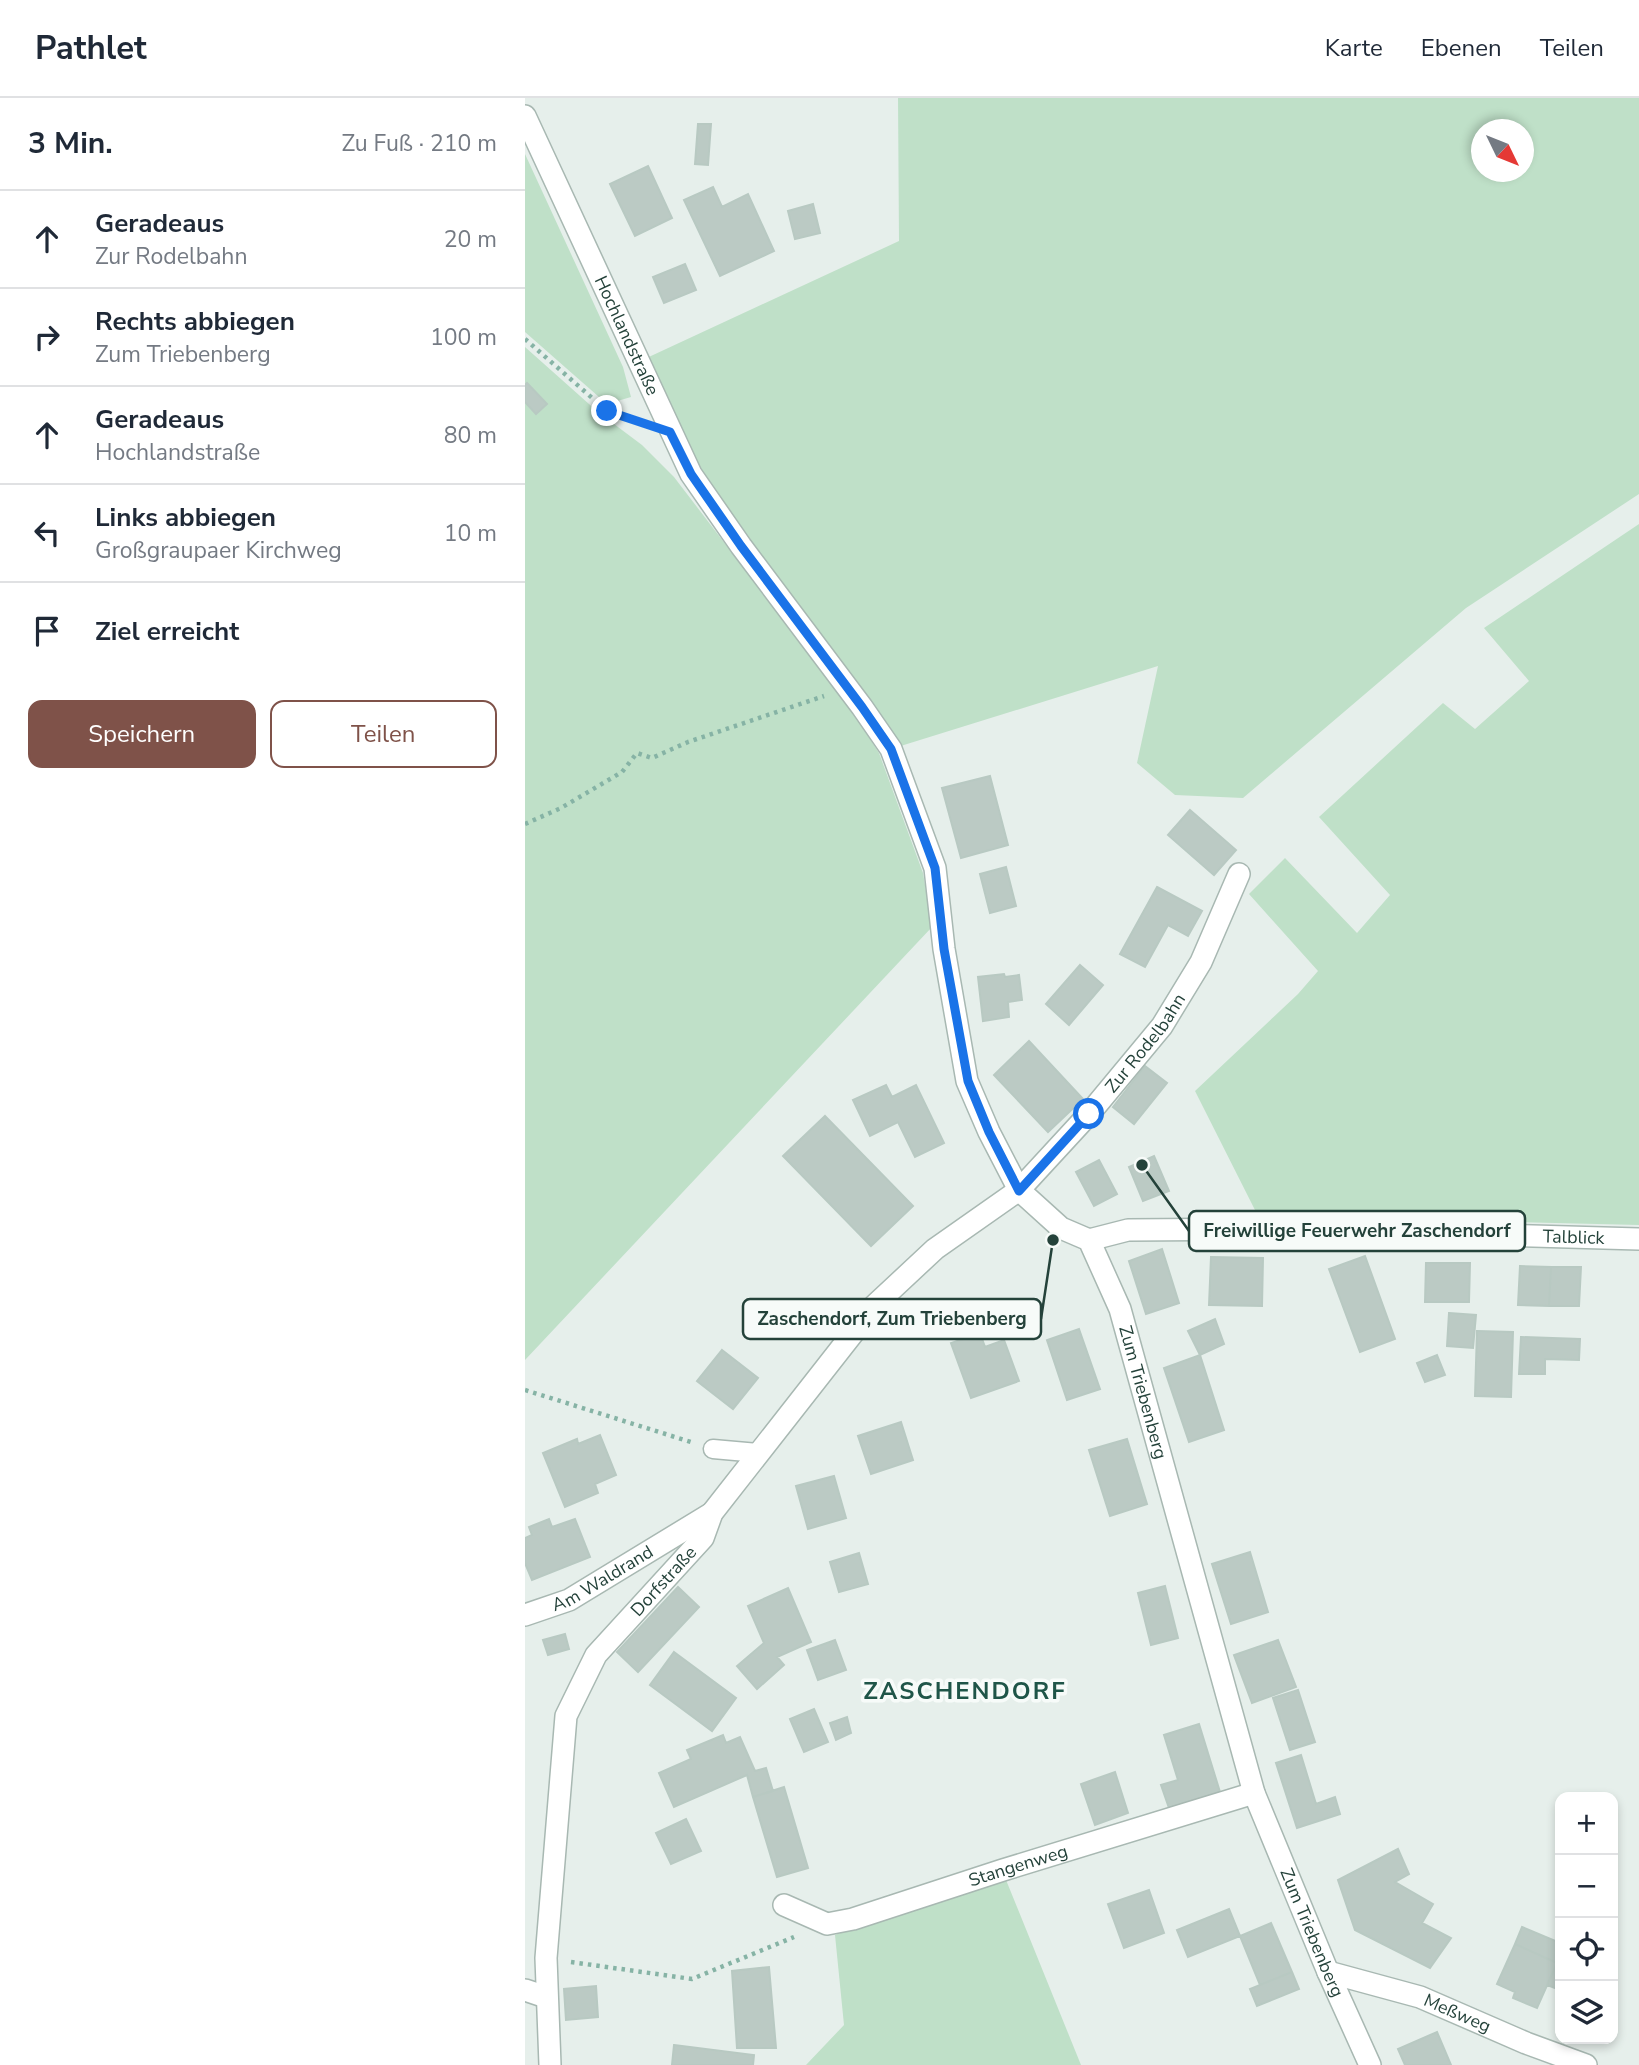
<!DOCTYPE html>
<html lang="de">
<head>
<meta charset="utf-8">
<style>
  :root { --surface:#fff; --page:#f6f6f7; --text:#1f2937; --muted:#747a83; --line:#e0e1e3; --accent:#7f5249 }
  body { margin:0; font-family:"Nunito Sans",sans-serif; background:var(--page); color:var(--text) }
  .controls { position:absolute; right:21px; bottom:21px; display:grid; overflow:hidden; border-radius:14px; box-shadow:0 4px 10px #0003 }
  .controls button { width:63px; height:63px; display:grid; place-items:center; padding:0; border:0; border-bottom:2px solid var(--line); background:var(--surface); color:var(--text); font:35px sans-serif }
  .compass { position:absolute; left:946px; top:21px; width:63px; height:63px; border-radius:50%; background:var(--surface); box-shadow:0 4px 10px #0003; rotate:133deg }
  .stop { position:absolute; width:21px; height:21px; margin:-16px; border:5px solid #1a73e8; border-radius:50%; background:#fff }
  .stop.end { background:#1a73e8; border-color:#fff; box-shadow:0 2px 7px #0008 }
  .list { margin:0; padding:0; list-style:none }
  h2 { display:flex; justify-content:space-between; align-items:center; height:91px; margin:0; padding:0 28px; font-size:30px }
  h2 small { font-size:23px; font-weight:400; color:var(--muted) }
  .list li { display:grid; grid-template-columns:46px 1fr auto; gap:21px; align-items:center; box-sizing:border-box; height:98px; padding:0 28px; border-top:2px solid var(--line) }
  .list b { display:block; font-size:26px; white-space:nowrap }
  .list p { margin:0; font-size:23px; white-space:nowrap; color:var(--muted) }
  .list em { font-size:23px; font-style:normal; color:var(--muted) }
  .actions { display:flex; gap:14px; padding:21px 28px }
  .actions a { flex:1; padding:16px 0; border:2px solid var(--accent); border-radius:14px; text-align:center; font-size:24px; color:var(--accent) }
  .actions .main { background:var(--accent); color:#fff }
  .icon { flex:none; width:38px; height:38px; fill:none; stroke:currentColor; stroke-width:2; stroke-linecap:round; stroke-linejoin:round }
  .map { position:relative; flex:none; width:1114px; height:1967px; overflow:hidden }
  header { display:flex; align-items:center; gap:42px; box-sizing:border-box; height:98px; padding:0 35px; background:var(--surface); border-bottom:2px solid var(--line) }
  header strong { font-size:33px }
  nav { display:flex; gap:38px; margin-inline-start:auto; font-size:24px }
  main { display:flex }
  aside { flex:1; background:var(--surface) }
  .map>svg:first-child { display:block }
  .green { fill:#bfe0c8; fill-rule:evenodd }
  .building { fill:#bbcac4; stroke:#b8c9c2; stroke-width:2 }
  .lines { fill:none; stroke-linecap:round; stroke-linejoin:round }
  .service-casing { stroke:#a8b8b2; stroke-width:21 }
  .minor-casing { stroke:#a8b8b2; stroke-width:24 }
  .tertiary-casing { stroke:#a8b8b2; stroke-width:24 }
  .path { stroke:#86b3a5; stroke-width:4.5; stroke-dasharray:3.5 5; stroke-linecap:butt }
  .service { stroke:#fff; stroke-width:18 }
  .minor { stroke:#fff; stroke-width:21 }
  .tertiary { stroke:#fff; stroke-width:21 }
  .route { stroke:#1a73e8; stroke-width:9 }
  .labels { text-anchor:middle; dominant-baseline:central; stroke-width:7; stroke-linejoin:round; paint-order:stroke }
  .street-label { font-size:18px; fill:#24423a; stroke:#f7fbf9 }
  .district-label { font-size:24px; font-weight:bold; letter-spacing:2px; fill:#1f5548; stroke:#f7fbf9 }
  .leader { fill:none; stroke:#24423a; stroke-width:2.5 }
  .callout-dot { fill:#24423a; stroke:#f7fbf9; stroke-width:2.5 }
  .callout { fill:#f7fbf9; stroke:#24423a; stroke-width:2.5 }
  .callout-label { font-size:19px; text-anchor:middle; font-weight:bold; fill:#24423a }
</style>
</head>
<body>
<header>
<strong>Pathlet</strong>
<nav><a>Karte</a><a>Ebenen</a><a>Teilen</a></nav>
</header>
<main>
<aside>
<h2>3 Min.<small>Zu Fuß · 210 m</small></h2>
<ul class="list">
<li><svg class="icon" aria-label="ahead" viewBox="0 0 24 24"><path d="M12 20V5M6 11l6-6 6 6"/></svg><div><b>Geradeaus</b><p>Zur Rodelbahn</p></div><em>20 m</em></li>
<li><svg class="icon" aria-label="right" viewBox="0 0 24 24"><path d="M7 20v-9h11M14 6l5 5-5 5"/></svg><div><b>Rechts abbiegen</b><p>Zum Triebenberg</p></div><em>100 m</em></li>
<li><svg class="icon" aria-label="ahead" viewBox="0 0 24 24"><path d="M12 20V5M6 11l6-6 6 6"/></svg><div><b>Geradeaus</b><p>Hochlandstraße</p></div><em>80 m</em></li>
<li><svg class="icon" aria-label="left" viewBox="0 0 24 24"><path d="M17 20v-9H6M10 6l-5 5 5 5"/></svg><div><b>Links abbiegen</b><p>Großgraupaer Kirchweg</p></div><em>10 m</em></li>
<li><svg class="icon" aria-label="arrive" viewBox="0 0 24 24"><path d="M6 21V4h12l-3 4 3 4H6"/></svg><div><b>Ziel erreicht</b></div></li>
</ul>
<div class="actions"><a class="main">Speichern</a><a>Teilen</a></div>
</aside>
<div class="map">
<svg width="1114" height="1967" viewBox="0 0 1114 1967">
  <rect width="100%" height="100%" fill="#e6efeb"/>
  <path class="green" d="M373,0H1114V396L941,510L718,700L650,697L612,665L633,568L366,651L216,448L113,264L374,143ZM956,32H998V74H956Z
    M0,56L98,269L106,299L82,306L0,234Z
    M0,249L73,314L117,347L149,379L322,605L354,655L398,775L407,829L0,1262Z
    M1114,426V1127L733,1118L670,993L773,896L793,873L724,796L760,760L832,835L865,797L794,719L918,605L950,631L1004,583L959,530Z
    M479,1777L556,1967H281L319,1927L310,1837Z"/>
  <path class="building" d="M173,26H186L183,67L170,66Z
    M123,68L147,120L110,138L85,86Z
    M188,89L197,109L223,96L249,153L195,178L159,102Z
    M288,106L295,135L270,141L263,113Z
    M160,166L171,192L139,205L128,179Z
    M2,285L22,306L11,316L0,304V287Z
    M465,678L483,747L436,760L417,690Z
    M665,712L711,752L689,777L643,737Z
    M481,769L491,808L465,815L455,776Z
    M632,789L677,813L663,838L643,827L620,869L595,856Z
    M555,867L578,887L544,927L521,906Z
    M479,876L480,879L494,877L497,902L483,904L484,919L458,923L453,879Z
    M504,943L558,1001L523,1034L469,977Z
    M620,968L642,985L609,1026L588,1009Z
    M361,987L367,999L391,987L419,1045L390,1059L373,1024L345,1038L328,1002Z
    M300,1018L388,1108L346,1148L258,1058Z
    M629,1058L644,1093L618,1103L604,1069Z
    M574,1062L592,1096L569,1108L551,1074Z
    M637,1151L654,1205L621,1216L604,1163Z
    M840,1158L870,1241L835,1254L804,1171Z
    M686,1159L738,1160L737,1208L684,1207Z
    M901,1165H945L944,1204H900Z
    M995,1168L1026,1169L1024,1208L993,1207Z
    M1026,1169H1056L1054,1208H1024Z
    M924,1215L951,1217L948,1250L922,1248Z
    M690,1221L699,1246L675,1257L663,1233Z
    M554,1231L575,1291L542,1302L522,1242Z
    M952,1233L988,1234L986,1299L950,1298Z
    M455,1235L460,1249L479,1242L494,1283L446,1300L426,1245Z
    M996,1239L1055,1241L1054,1262L1020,1261V1276H994Z
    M197,1252L233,1280L208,1311L172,1283Z
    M675,1257L699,1332L664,1344L639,1270Z
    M912,1257L920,1277L900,1284L892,1265Z
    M376,1324L388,1362L346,1376L333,1338Z
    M75,1337L91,1377L70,1386L73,1395L40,1409L18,1355L52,1341L53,1346Z
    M602,1341L622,1406L585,1418L564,1352Z
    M309,1378L321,1420L283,1431L271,1388Z
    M24,1421L27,1429L50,1421L65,1459L7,1482L0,1465V1440L7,1437L4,1429Z
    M725,1454L743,1514L706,1526L687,1466Z
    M334,1455L343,1486L314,1494L305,1464Z
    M640,1488L653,1540L626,1547L613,1495Z
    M153,1489L174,1509L113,1574L92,1554Z
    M263,1490L286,1544L252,1559L259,1567L232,1591L212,1568L239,1545L223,1508Z
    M40,1536L44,1551L23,1557L18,1542Z
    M310,1542L321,1572L293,1582L282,1552Z
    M753,1542L771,1589L727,1605L709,1557Z
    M149,1554L211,1600L187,1633L125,1587Z
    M773,1592L790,1644L765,1652L748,1600Z
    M289,1611L303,1644L279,1654L265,1621Z
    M322,1619L326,1635L311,1642L305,1625Z
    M674,1626L695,1694L644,1710L636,1687L653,1682L639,1637Z
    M198,1637L201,1645L215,1639L230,1673L241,1670L248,1693L228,1699L222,1677L149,1709L134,1675L166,1661L162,1652Z
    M776,1657L791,1706L810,1699L815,1716L772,1730L751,1665Z
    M590,1674L603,1715L570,1727L556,1686Z
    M259,1689L283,1770L252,1779L228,1699Z
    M161,1721L176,1753L146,1766L131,1735Z
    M873,1751L884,1776L870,1784L908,1806L897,1825L926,1840L905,1870L830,1832L813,1782Z
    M624,1792L639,1835L599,1850L583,1806Z
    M704,1811L715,1838L663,1859L652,1832Z
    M746,1825L767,1874L735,1887L715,1838Z
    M997,1829L1035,1845V1858L1032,1865L990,1846Z
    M990,1846L1032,1865L1012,1910L988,1900L990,1894L972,1886Z
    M1032,1865L1035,1866V1892L1022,1887Z
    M244,1869L251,1950H212L207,1873Z
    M767,1874L774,1891L732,1908L725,1891Z
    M71,1888L73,1919L41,1922L39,1891Z
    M912,1934L926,1967H880L873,1951Z
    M149,1947L229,1957L228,1967H147Z"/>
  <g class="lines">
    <defs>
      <path id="service" d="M188,1351L233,1355"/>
      <g id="minor">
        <path id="s1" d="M564,1142L603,1132L765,1131L1114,1141"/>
        <path id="s2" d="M0,1517L44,1502L187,1415"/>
        <path id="s3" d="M259,1807L302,1826L328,1821L478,1772L729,1695"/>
        <path id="s4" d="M803,1874L895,1899L1001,1945L1061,1967"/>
        <path d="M0,1892L21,1899"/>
        <path id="s5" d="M25,1967L21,1860L41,1618L71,1557L178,1440L187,1415L350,1207L410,1151L494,1092L564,1016L637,928L676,864L714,776"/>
      </g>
      <g id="tertiary">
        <path id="s6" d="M0,18L166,376L216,448L337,609L366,651L410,770L419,851L442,983L464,1034L494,1092L536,1130L564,1142L595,1211L729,1695L803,1874L845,1967"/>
      </g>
    </defs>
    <use href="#service" class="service-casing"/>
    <use href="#minor" class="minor-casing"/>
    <use href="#tertiary" class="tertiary-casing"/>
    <path class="path" d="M0,241L82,313L113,324
      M0,726L36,710L97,674L112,655L127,660L163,644L299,598
      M0,1292L166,1344
      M46,1864L167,1881L269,1839"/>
    <use href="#service" class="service"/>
    <use href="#minor" class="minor"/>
    <use href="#tertiary" class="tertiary"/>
  </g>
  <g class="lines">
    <path class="route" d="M82,313L145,334L166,376L216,448L337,609L366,651L410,770L419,851L443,983L464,1034L494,1093L564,1016"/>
  </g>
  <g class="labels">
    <g class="street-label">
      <text stroke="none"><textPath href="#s6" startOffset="242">Hochlandstraße</textPath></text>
      <text stroke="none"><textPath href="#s5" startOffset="1246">Zur Rodelbahn</textPath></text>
      <text stroke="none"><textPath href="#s1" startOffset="486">Talblick</textPath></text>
      <text stroke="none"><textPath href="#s6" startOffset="1447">Zum Triebenberg</textPath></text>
      <text stroke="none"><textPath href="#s2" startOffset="86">Am Waldrand</textPath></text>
      <text stroke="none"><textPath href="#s5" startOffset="518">Dorfstraße</textPath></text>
      <text stroke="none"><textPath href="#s3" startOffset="247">Stangenweg</textPath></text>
      <text stroke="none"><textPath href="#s6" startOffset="2014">Zum Triebenberg</textPath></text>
      <text stroke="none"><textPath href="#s4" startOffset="136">Meßweg</textPath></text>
    </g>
    <g class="district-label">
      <text x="440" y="1593">ZASCHENDORF</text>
    </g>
  </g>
  <path class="leader" d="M617 1067L664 1133M528 1142L516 1221"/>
  <g class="callout-dot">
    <circle cx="617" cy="1067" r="7"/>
    <circle cx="528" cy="1142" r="7"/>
  </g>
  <g class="callout">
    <rect x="664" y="1113" width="336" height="40" rx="7"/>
    <rect x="218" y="1201" width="298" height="40" rx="7"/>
  </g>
  <g class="callout-label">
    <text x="832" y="1139">Freiwillige Feuerwehr Zaschendorf</text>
    <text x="367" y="1227">Zaschendorf, Zum Triebenberg</text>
  </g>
</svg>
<div class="controls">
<button>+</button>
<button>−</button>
<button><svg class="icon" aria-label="locate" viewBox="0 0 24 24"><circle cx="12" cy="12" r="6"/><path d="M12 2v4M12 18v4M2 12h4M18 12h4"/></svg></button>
<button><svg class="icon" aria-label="layers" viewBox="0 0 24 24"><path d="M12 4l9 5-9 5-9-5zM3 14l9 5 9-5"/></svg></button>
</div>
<svg class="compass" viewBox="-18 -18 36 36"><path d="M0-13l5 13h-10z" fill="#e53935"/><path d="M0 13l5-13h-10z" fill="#747a83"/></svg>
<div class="stop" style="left:564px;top:1016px"></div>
<div class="stop end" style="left:82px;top:313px"></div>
</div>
</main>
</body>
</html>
